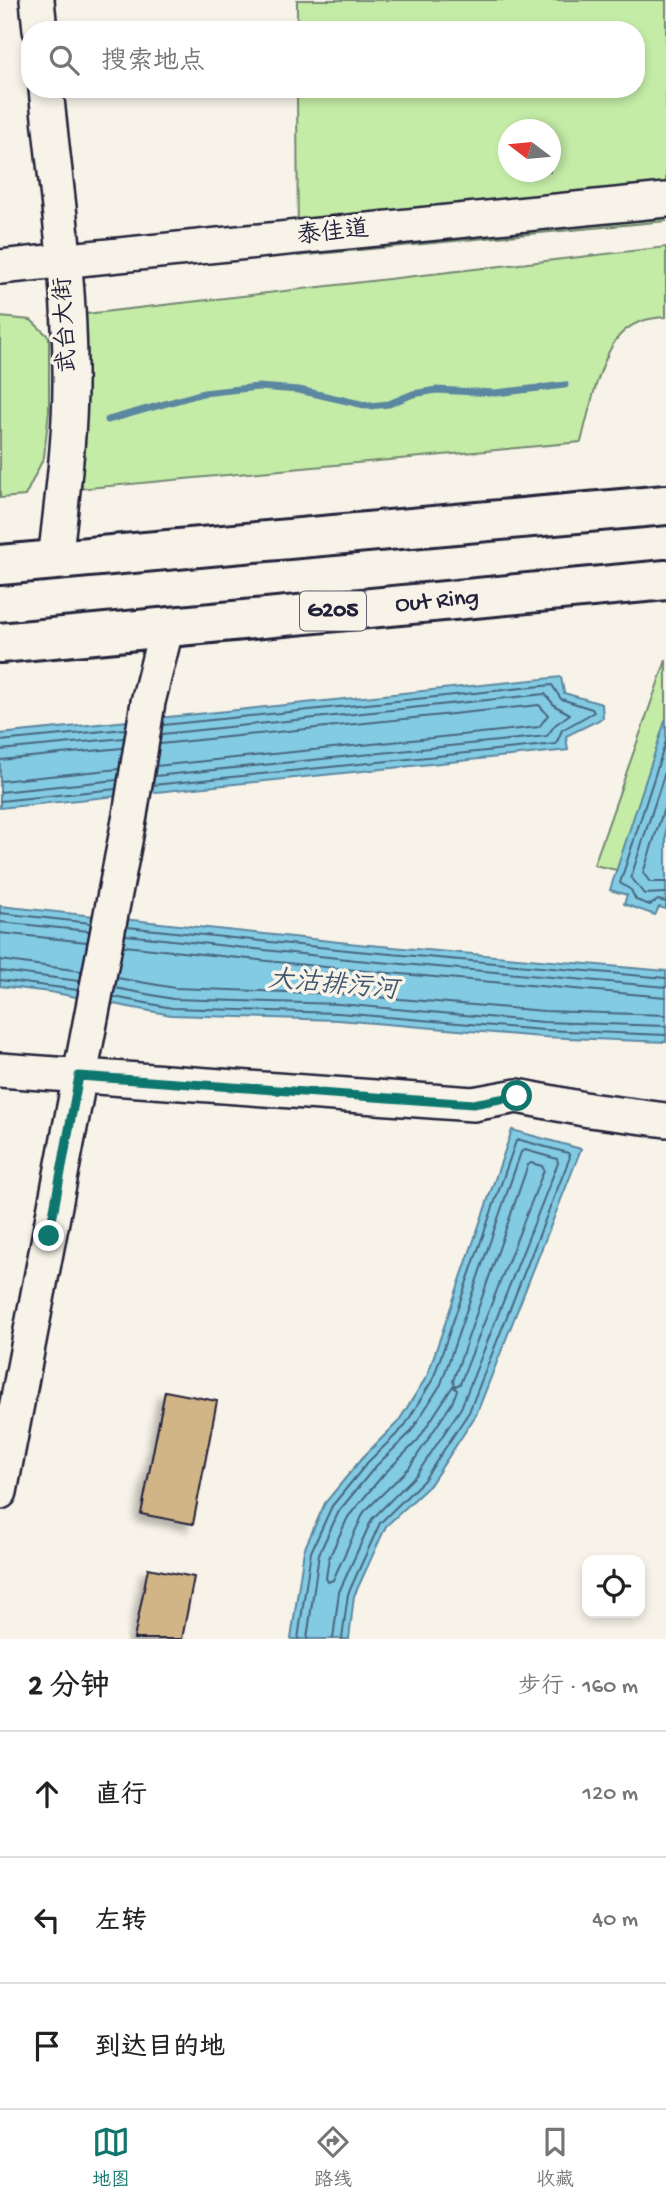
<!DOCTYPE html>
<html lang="zh">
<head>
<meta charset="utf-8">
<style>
  :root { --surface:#fff; --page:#f6f6f6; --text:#222; --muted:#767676; --line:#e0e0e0; --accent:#0f766e }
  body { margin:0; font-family:"Gochi Hand","LXGW WenKai TC",sans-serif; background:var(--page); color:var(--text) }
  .controls { position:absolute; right:21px; bottom:21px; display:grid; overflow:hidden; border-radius:14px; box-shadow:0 4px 10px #0003 }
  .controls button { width:63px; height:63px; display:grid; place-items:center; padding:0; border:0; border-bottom:2px solid var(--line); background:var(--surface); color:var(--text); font:35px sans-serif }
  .compass { position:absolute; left:498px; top:119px; width:63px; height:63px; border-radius:50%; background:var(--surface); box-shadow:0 4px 10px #0003; rotate:286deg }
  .stop { position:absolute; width:21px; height:21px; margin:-16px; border:5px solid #0f766e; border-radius:50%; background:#fff }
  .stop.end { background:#0f766e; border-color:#fff; box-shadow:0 2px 7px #0008 }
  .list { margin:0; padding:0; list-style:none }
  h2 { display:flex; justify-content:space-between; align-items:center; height:91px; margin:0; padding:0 28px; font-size:30px }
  h2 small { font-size:23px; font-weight:400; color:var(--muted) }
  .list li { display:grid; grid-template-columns:46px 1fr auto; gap:21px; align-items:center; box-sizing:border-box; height:126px; padding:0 28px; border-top:2px solid var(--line) }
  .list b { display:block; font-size:26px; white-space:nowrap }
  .list em { font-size:23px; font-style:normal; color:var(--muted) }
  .icon { flex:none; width:38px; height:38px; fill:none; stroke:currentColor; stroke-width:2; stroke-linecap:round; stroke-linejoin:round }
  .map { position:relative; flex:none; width:666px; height:1639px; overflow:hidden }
  .search { position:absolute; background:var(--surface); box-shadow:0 4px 10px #0003; left:21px; right:21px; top:21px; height:77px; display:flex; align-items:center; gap:18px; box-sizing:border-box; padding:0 24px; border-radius:28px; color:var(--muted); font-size:26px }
  .sheet { height:469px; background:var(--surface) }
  nav { display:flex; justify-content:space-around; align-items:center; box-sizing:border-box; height:98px; border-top:2px solid var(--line); background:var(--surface); font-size:19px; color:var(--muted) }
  nav a { display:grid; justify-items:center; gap:4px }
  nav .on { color:var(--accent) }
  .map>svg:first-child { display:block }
  .green { fill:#c4eca7; stroke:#738771; stroke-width:2; fill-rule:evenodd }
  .water { fill:#82cbe3; stroke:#5c87a0; stroke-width:2 }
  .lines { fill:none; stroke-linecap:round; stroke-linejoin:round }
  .shore { stroke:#48667e; stroke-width:2 }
  .stream { stroke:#5c87a0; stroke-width:7 }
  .building { fill:#d2b587; stroke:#22223b; stroke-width:2; filter:url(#shadow) }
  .minor-casing { stroke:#22223b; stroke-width:38 }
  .highway-casing { stroke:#22223b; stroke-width:44 }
  .minor { stroke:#f7f3e8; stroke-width:33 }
  .highway { stroke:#f7f3e8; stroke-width:38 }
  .route { stroke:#0f766e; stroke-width:9 }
  .labels { text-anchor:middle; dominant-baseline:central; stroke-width:7; stroke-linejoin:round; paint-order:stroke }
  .shield { fill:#f7f3e8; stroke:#62616f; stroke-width:2 }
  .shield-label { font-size:23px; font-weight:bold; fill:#22223b }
  .street-label { font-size:24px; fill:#22223b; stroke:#f7f3e8 }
  .water-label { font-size:26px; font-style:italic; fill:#3f556d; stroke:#f7f3e8 }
</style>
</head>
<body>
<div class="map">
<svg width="666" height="1639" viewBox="0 0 666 1639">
  <defs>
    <filter id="shadow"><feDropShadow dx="-6" dy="6" stdDeviation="3.5" flood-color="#0004"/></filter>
  </defs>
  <rect width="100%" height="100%" fill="#f7f3e8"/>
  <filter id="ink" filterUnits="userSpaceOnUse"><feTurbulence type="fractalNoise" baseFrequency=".0143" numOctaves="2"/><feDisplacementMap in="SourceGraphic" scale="14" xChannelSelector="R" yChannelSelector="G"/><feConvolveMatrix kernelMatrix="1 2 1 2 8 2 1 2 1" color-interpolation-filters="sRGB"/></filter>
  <g filter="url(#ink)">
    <path class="green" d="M297,0H666V221L298,256L297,89H636V30H297ZM508,130H550V172H508Z
      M666,247V317C649,318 634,321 621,334C601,353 588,415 581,442L78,489L86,406V314Z
      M0,317L31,320L49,337V410L44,457L25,496L0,498Z
      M666,660V881L594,865Z"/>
    <path class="water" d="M561,677L564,693L602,704L603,718L566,736L568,750L0,808V734Z
      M666,718V909L659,907L655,915L624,904L627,895L610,890Z
      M0,906L358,944L666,971V1042L542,1037L338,1020L171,1015L50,992L0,986Z
      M512,1130L581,1149L476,1415L430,1485L386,1526L354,1596L349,1639H291L304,1550L325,1503L363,1457L398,1422L427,1376Z"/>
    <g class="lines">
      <path class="shore" d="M0,741L125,729
        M666,741L620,883L631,890L636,900L650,905L658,900L666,902
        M0,750L124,738
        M0,760L122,748
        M156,766L539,727L548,715L539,705L160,744
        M666,769L631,877L644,894L666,893
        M155,776L547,736L555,725L570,714L555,706L545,694L162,734
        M0,781L119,769
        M153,785L556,744L562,730L594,712L592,709L561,699L552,685L163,725
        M0,792L117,780
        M0,801L116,789
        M666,802L643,873L650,882H666
        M0,913L91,923
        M0,922L89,931
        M127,927L357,951L666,978
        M0,933L87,942
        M126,935L356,960L666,987
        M124,946L355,970L666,997
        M0,960L81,971
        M0,971L79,981
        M117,978L175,988L339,994L544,1011L666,1015
        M0,980L78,990
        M115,988L173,999L339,1004L543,1022L666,1026
        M114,997L172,1008L338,1013L543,1030L666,1035
        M531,1163L542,1166L544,1170L460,1384L455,1386L453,1381L528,1165Z
        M453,1386L457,1390L452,1403L409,1468L364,1512L333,1580L328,1582L326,1578L329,1558L348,1517L383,1475L418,1440Z
        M298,1639L311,1552L332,1506L368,1462L404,1427L433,1379L516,1141L520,1140L568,1153L570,1157L469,1412L424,1480L380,1523L348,1594L342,1639
        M307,1639L319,1554L339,1511L375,1467L410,1433L441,1384L521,1152L525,1150L557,1159L558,1163L461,1408L417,1474L372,1519L339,1592L333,1639"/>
      <path class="stream" d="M108,420L203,393L258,387L299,390L369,406L389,404L413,394L436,390L495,393L565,385"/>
    </g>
    <path class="building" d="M165,1391L217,1401L193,1524L141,1514Z
      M148,1568L194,1577L182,1639H134Z"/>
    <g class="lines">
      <defs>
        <path id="minor" d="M37,0L40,30
          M46,89C55,182 70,277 70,370C71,434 62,498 55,561
          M0,267L666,200
          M0,1070L473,1104L517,1096L589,1110L666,1120
          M0,1492L130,815L148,702L167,626"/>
        <g id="highway">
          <path d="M0,565L666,505"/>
          <path id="s1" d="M0,643L666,580"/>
        </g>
      </defs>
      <use href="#minor" class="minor-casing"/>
      <use href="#highway" class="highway-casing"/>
      <use href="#minor" class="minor"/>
      <use href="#highway" class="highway"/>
    </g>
  </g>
  <g class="lines" filter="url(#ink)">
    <path class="route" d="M49,1236L79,1076L473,1104L517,1096"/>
  </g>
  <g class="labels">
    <rect class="shield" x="300" y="591.5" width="66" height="39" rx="5"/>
    <g class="shield-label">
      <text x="333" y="611">G205</text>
    </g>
    <g class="street-label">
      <text transform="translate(333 234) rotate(-6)">泰佳道</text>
      <text transform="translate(67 325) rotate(-93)">武台大街</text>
      <text stroke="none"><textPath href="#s1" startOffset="439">Out Ring</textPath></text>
    </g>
    <g class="water-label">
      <text transform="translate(333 987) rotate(5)">大沽排污河</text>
    </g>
  </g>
</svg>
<div class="controls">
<button><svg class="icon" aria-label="locate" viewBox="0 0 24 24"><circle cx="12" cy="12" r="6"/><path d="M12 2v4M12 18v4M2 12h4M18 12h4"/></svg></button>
</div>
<svg class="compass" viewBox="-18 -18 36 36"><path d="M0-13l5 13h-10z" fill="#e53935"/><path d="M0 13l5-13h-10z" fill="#767676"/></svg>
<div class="stop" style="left:517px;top:1096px"></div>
<div class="stop end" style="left:49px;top:1236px"></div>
<div class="search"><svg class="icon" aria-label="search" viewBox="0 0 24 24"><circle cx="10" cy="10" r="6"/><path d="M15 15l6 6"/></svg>搜索地点</div>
</div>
<section class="sheet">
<h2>2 分钟<small>步行 · 160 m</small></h2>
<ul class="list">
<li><svg class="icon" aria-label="ahead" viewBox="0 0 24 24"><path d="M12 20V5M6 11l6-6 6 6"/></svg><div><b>直行</b></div><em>120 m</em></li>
<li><svg class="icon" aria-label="left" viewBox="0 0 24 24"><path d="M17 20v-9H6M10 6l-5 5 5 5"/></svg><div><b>左转</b></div><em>40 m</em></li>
<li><svg class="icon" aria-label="arrive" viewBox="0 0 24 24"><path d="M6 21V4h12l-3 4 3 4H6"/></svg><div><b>到达目的地</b></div></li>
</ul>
</section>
<nav>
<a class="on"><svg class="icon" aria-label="map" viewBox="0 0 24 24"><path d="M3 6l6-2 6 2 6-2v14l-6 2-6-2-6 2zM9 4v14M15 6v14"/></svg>地图</a>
<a><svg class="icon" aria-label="directions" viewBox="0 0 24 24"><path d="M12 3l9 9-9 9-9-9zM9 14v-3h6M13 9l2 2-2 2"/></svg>路线</a>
<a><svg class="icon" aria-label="saved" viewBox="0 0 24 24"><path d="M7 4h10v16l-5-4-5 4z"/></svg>收藏</a>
</nav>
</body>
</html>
